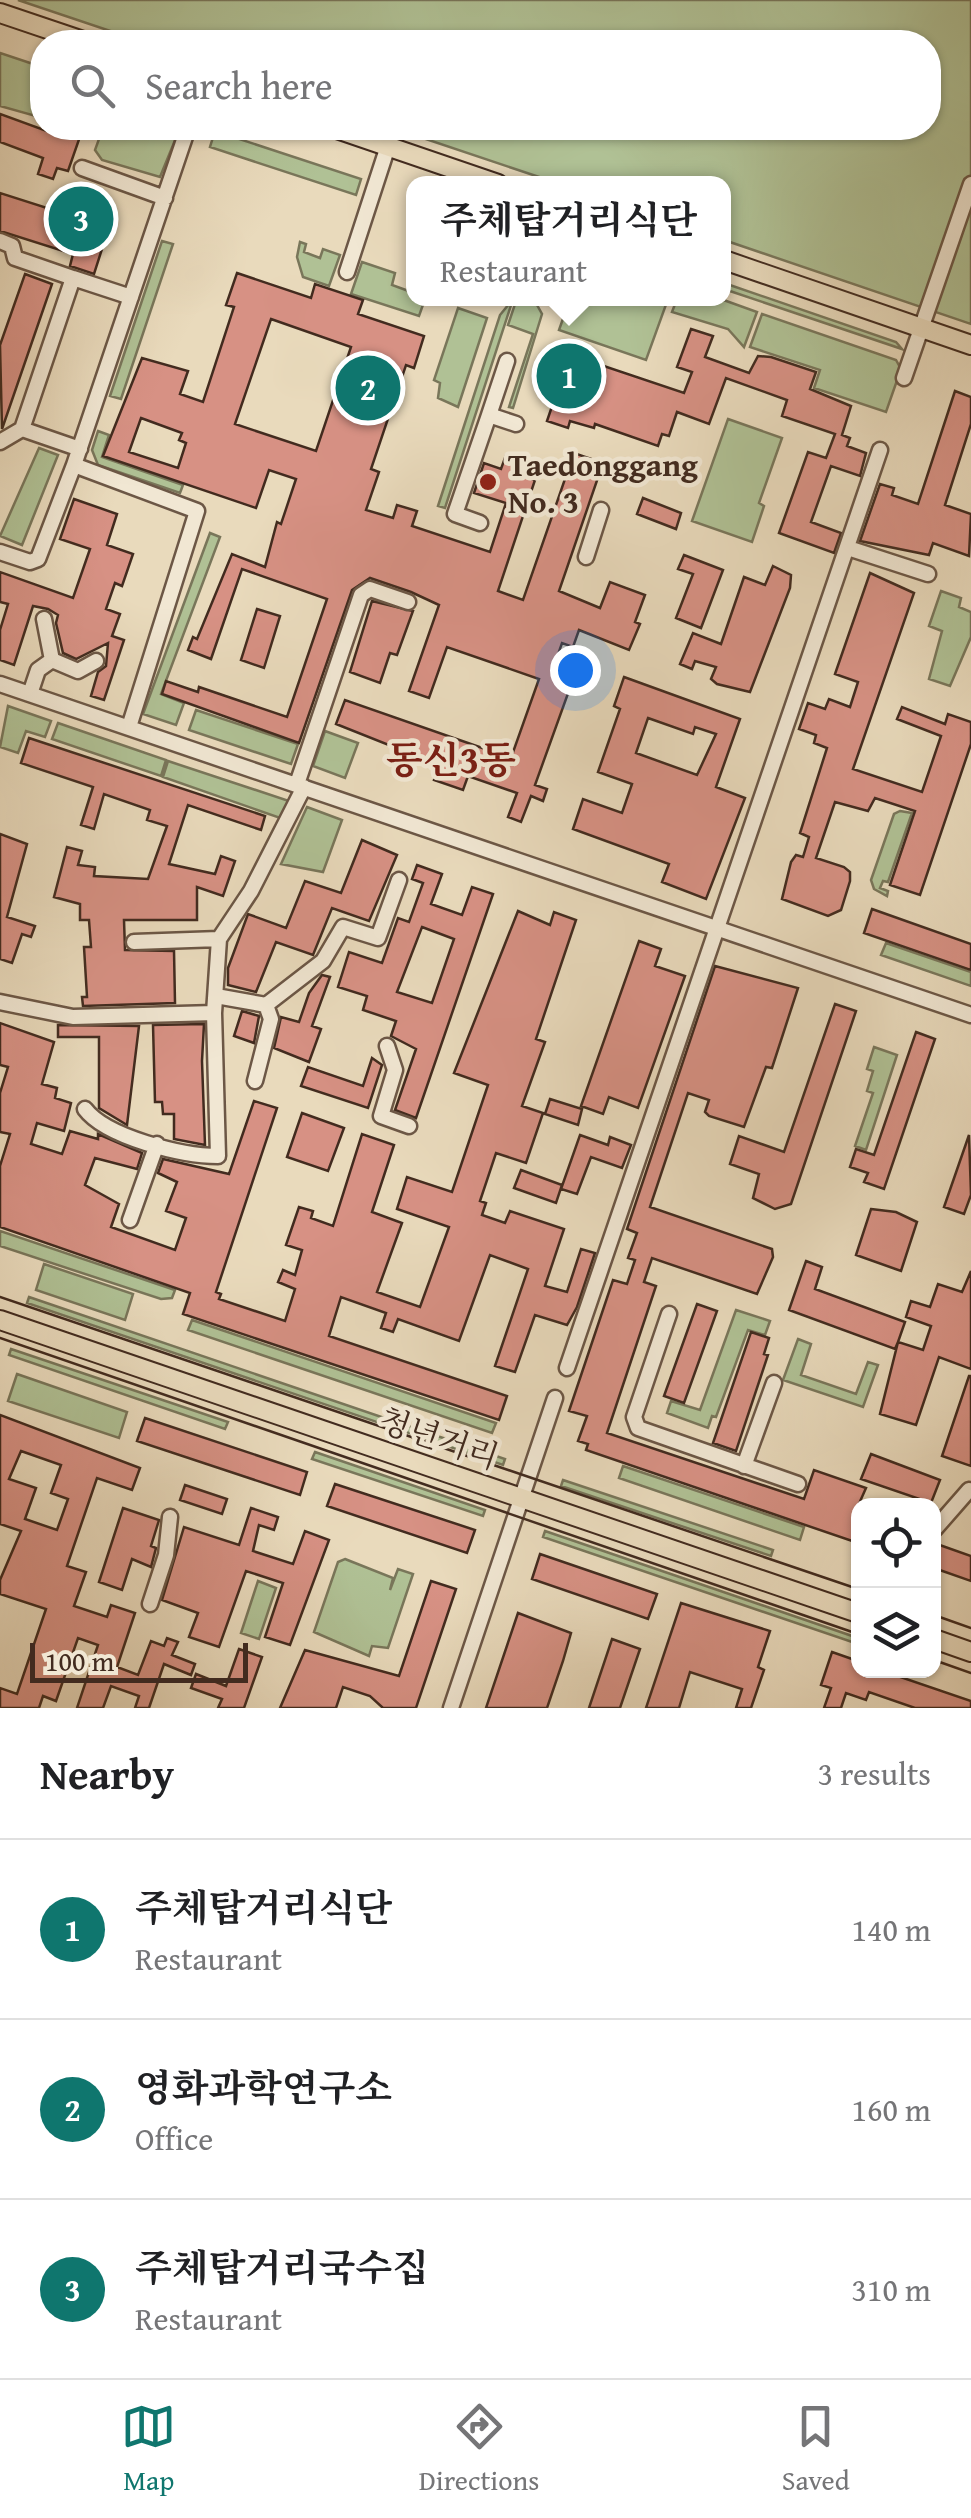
<!DOCTYPE html>
<html lang="en">
<head>
<meta charset="utf-8">
<style>
  :root { --surface:#fff; --page:#f2f2f2; --text:#202124; --muted:#757577; --line:#e0e0e0; --accent:#0f766e }
  body { margin:0; font-family:"Gentium Book Plus","Noto Serif KR",serif; background:var(--page); color:var(--text) }
  .controls { position:absolute; right:30px; bottom:30px; display:grid; overflow:hidden; border-radius:20px; box-shadow:0 2px 8px #0004 }
  .controls button { width:90px; height:90px; display:grid; place-items:center; padding:0; border:0; border-bottom:2px solid var(--line); background:var(--surface); color:var(--text); font:50px sans-serif }
  .scale { position:absolute; left:30px; bottom:25px; width:218px; box-sizing:border-box; padding-left:10px; border:5px solid #422b1f; border-top:0; font-size:28px; line-height:35px; white-space:nowrap; color:#422b1f; -webkit-text-stroke:8px #f1e7d3; paint-order:stroke }
  .you { position:absolute; left:575px; top:670px; width:35px; height:35px; margin:-25px; border:8px solid #fff; border-radius:50%; background:#1a73e8; box-shadow:0 0 0 15px #1a73e833 }
  .badge { display:grid; place-items:center; width:65px; height:65px; border-radius:50%; background:var(--accent); color:#fff; font-size:32px; font-weight:700 }
  .pin { position:absolute; translate:-50% -50%; border:5px solid #fff; box-shadow:0 2px 10px #0006 }
  .popup { position:absolute; left:406px; top:176px; width:325px; height:130px; box-sizing:border-box; display:grid; place-content:center; border-radius:20px; background:var(--surface); filter:drop-shadow(0 2px 8px #0005); font-size:32px; white-space:nowrap; color:var(--muted) }
  .popup b { font-size:38px; color:var(--text) }
  .popup::after { content:''; position:absolute; left:50%; top:100%; margin-left:-20px; border:20px solid transparent; border-top-color:var(--surface) }
  .list { margin:0; padding:0; list-style:none }
  h2 { display:flex; justify-content:space-between; align-items:center; height:130px; margin:0; padding:0 40px; font-size:42px }
  h2 small { font-size:32px; font-weight:400; color:var(--muted) }
  .list li { display:grid; grid-template-columns:65px 1fr auto; gap:30px; align-items:center; box-sizing:border-box; height:180px; padding:0 40px; border-top:2px solid var(--line) }
  .list b { display:block; font-size:38px; white-space:nowrap }
  .list p { margin:0; font-size:32px; white-space:nowrap; color:var(--muted) }
  .list em { font-size:32px; font-style:normal; color:var(--muted) }
  .icon { flex:none; width:55px; height:55px; fill:none; stroke:currentColor; stroke-width:2; stroke-linecap:round; stroke-linejoin:round }
  .map { position:relative; flex:none; width:971px; height:1708px; overflow:hidden }
  .search { position:absolute; background:var(--surface); box-shadow:0 2px 8px #0004; left:30px; right:30px; top:30px; height:110px; display:flex; align-items:center; gap:25px; box-sizing:border-box; padding:0 35px; border-radius:40px; color:var(--muted); font-size:38px }
  .sheet { height:670px; background:var(--surface) }
  nav { display:flex; justify-content:space-around; align-items:center; box-sizing:border-box; height:140px; border-top:2px solid var(--line); background:var(--surface); font-size:28px; color:var(--muted) }
  nav a { display:grid; justify-items:center; gap:5px }
  nav .on { color:var(--accent) }
  .map>svg:first-child { display:block }
  .green { fill:#b0c195; stroke:#79765a; stroke-width:2.5 }
  .building { fill:#d79184; stroke:#422b1f; stroke-width:2.5; fill-rule:evenodd }
  .lines { fill:none; stroke-linecap:round; stroke-linejoin:round }
  .minor-casing { stroke:#6c5746; stroke-width:19 }
  .major-casing { stroke:#422b1f; stroke-width:22 }
  .minor { stroke:#f1e7d3; stroke-width:14 }
  .major { stroke:#e9dabc; stroke-width:18 }
  .tram { stroke:#422b1f; stroke-width:2.5 }
  .poi-dot { fill:#8f2418; stroke:#f1e7d3; stroke-width:4 }
  .labels { text-anchor:middle; dominant-baseline:central; stroke-width:9; stroke-linejoin:round; paint-order:stroke }
  .poi-label { font-size:32px; font-weight:bold; fill:#422b1f; stroke:#f1e7d3; text-anchor:start }
  .street-label { font-size:32px; fill:#422b1f; stroke:#f1e7d3 }
  .quarter-label { font-size:38px; font-weight:bold; fill:#7a1f14; stroke:#f1e7d3 }
</style>
</head>
<body>
<div class="map">
<svg width="971" height="1708" viewBox="0 0 971 1708">
  <rect width="100%" height="100%" fill="#e9dabc"/>
  <filter id="stains"><feTurbulence type="fractalNoise" baseFrequency=".002" numOctaves="4"/><feColorMatrix values="0 0 0 0 .2 0 0 0 0 .09 0 0 0 0 .02 0 0 0 .5 -.17"/></filter>
  <radialGradient id="worn" r=".72"><stop offset=".6" stop-color="#630" stop-opacity="0"/><stop offset="1" stop-color="#630" stop-opacity=".3"/></radialGradient>
  <path class="green" d="M18,0H971V324L724,240V184L557,183L393,128H928V42H143Z
    M0,53L42,67L39,117L0,106Z
    M103,128H180L160,177L102,160L95,150Z
    M215,131L361,179L356,195L210,147Z
    M162,241L173,244L121,399L110,396Z
    M300,242L306,244L304,252L320,258L323,249L340,255L329,286L303,277L297,257Z
    M362,262L395,273L392,285L414,293V298L425,299L419,316L351,294Z
    M724,283L896,342L902,349L724,289Z
    M517,298L537,305L542,314L513,408L509,407L533,334L508,325Z
    M718,298L757,312L744,347L728,329L672,312L677,299Z
    M513,299L445,508L438,506L500,315Z
    M570,299H668L646,360L559,330Z
    M458,308L487,318L458,407L438,398L440,383L434,380Z
    M762,314L896,360L901,369L886,412L814,388L820,370L750,347Z
    M728,419L782,438L759,503L764,506L752,542L692,521Z
    M98,431L109,435L102,457L183,485L180,493L98,465L92,450Z
    M39,448L58,455L22,545L0,536Z
    M210,533L220,537L161,694L184,703L176,725L143,714Z
    M941,591L961,598L959,607L971,612V637L950,686L929,679L942,631L929,626Z
    M8,706L51,721L45,737L26,731L18,753L0,747Z
    M196,710L298,744L291,764L189,730Z
    M58,723L166,760L161,776L52,739Z
    M325,731L358,743L345,778L313,766Z
    M168,761L289,801L283,819L163,777Z
    M307,807L342,820L323,872L281,864Z
    M900,811L912,813L888,882L883,881L880,888L888,891L887,896L874,889L871,880L894,814Z
    M886,943L971,972V986L881,955Z
    M874,1047L897,1055L866,1150L855,1146L873,1093L867,1091L873,1071L867,1069Z
    M0,1231L175,1290L172,1298L161,1299L0,1246Z
    M44,1264L133,1294L125,1320L36,1290Z
    M29,1297L505,1459L503,1465L27,1303Z
    M736,1310L770,1321L765,1335L748,1330L716,1417L712,1416L708,1428L667,1413L671,1401L700,1410Z
    M192,1320L496,1423L492,1433L188,1330Z
    M798,1339L811,1344L801,1375L856,1394L868,1362L878,1365L863,1407L783,1380Z
    M11,1349L228,1422L225,1429L9,1355Z
    M17,1374L127,1412L119,1438L8,1401Z
    M315,1452L485,1510L483,1516L312,1459Z
    M623,1466L804,1527L800,1540L619,1478Z
    M563,1480L773,1550L771,1556L561,1486Z
    M545,1531L858,1638V1644L543,1537Z
    M345,1559L393,1578L390,1590L398,1569L413,1574L388,1648L372,1646L369,1656L314,1632L338,1562Z
    M258,1581L276,1588L259,1639L241,1633Z"/>
  <path class="building" d="M0,114L52,133L54,128H83L68,171L57,168L53,179L38,174L43,158L0,142Z
    M59,192L98,205L107,214L109,227L94,274L70,266L73,254L0,231V193L53,210Z
    M237,273L311,298L315,284L363,300L358,314L424,336L414,368L406,365L371,469L379,472L366,510L393,518L397,505L417,511L412,526L490,552L506,503L474,493L484,463L501,469L506,455L518,459L514,473L535,480L498,591L523,600L574,453L603,463L559,591L600,608L610,582L645,595L635,622L640,624L629,650L579,630L573,647L562,643L554,666L575,674L535,785L547,789L543,801L531,796L521,822L508,817L517,793L468,776L463,790L434,780L439,765L336,724L345,700L511,758L539,679L447,647L429,698L409,691L439,605L411,592L370,578L352,590L299,743L162,694L166,681L198,692L199,687L287,717L327,599L242,569L211,659L188,650L193,637L197,639L232,554L265,567L277,522L281,524L296,479L269,470L256,508L103,456L142,358L188,371L180,394L203,402L234,307L226,305ZM271,319L351,347L316,451L235,424ZM141,418L182,433L179,440L186,443L178,468L129,452Z
    M25,274L52,284L2,429L0,345Z
    M691,329L713,336L705,357L749,373L758,356L771,357L816,372L810,389L851,406L842,435L850,438L847,446L866,453L860,476L831,466L811,522L841,533L834,553L779,533L808,452L826,458L835,434L782,416L787,400L726,378L709,424L677,412L669,436L662,434L658,446L595,424L594,428L570,421L568,428L547,421L562,377L578,362L589,361L684,393L692,372L677,367Z
    M955,391L971,397V424L945,505L971,514L969,556L933,543L929,555L860,541L880,484L894,488L892,495L918,504Z
    M643,498L681,513L676,529L637,514Z
    M74,499L117,514L107,545L133,554L122,586L115,583L106,609L120,614L112,636L124,640L104,700L91,696L98,672L106,666L108,643L76,659L63,653L56,623L58,615L48,609L33,606L14,665L0,660V630L8,604L0,602V572L73,598L90,549L60,539Z
    M684,555L723,570L701,628L676,618L693,574L678,569Z
    M773,566L791,575L790,588L750,692L717,684L711,679L716,667L695,661L692,669L680,664L693,633L721,644L744,577L765,585Z
    M870,573L914,593L853,769L922,792L941,736L897,719L902,707L945,724L948,714L971,722V744L920,895L890,885L915,811L875,798L868,811L835,802L816,858L844,867L850,872V881L841,910L828,916L782,899L791,862L796,855L803,857L809,837L800,833L827,748L814,743L816,735L799,729L808,703L825,709L829,699L850,707L858,682L835,674Z
    M372,601L413,611L397,655L390,653L380,683L350,672Z
    M257,609L280,616L264,668L241,660Z
    M624,677L740,719L716,787L745,798L706,899L662,882L669,864L573,829L583,799L622,813L632,784L598,772L620,709L614,706ZM648,718L693,734L695,727L716,734L697,775L636,753Z
    M29,738L265,816L261,830L188,805L169,864L215,874L221,856L235,861L223,896L197,887V920H124L125,950L174,951L175,1003L83,1006L82,997H87L84,947H91L89,920H80V904L54,897L67,847L82,851L78,865L95,867L94,876L148,879L167,826L147,820L150,810L104,794L94,829L81,825L93,787L21,763Z
    M0,834L27,844L7,917L35,926L31,937L22,934L12,963L0,959Z
    M362,840L397,855L369,921L332,908L313,955L276,942L256,992L228,985V968L248,914L286,928L305,881L341,893Z
    M417,865L442,874L431,904L462,915L472,887L493,894L416,1118L395,1110L416,1049L391,1036L396,1021L363,1010L367,996L338,987L349,952L382,963L398,918L409,922L423,883L412,879ZM422,927L454,939L432,1003L397,992Z
    M872,909L971,944V970L864,933Z
    M518,911L550,925L554,912L576,920L536,1039L545,1042L522,1106L543,1113L526,1163L496,1153L480,1201L486,1203L482,1215L505,1223L510,1211L564,1229L545,1286L567,1292L581,1249L595,1253L577,1307L567,1325L535,1315L515,1372L495,1366L528,1269L490,1255L459,1341L398,1319L393,1332L381,1328L386,1313L341,1297L329,1336L507,1396L499,1420L183,1314L190,1293L0,1227V1166L10,1134L0,1132V1093L8,1067L0,1065V1023L54,1042L42,1084L57,1088L55,1098L71,1103L64,1131L37,1123L31,1144L62,1154L70,1131L98,1139V1134L142,1153L137,1169L95,1158L85,1185L119,1204L111,1227L175,1250L186,1218L166,1211L177,1182L158,1173L163,1159L229,1174L254,1101L277,1108L216,1292L221,1294L219,1299L285,1321L295,1289L278,1282L283,1270L295,1275L302,1250L286,1245L299,1207L313,1211L311,1218L333,1226L362,1134L394,1145L372,1212L402,1223L377,1292L420,1307L449,1227L397,1209L407,1177L452,1192L488,1085L454,1073Z
    M639,941L661,949L655,966L685,976L638,1108L609,1097L603,1114L581,1106Z
    M715,966L798,988L772,1068L766,1067L744,1127L709,1116L705,1112L709,1100L688,1093L650,1207L772,1249L773,1257L757,1294L652,1258L644,1282L656,1286L607,1433L804,1499L814,1470L866,1488L858,1506V1543L586,1450L588,1444L578,1441L587,1416L569,1411L613,1280L627,1284L635,1260L628,1258L637,1233L627,1229Z
    M322,975L330,977L312,1026L321,1029L309,1062L274,1048L281,1017L299,1022L309,993Z
    M835,1004L856,1011L791,1204L775,1209L753,1198L759,1174L730,1164L739,1136L784,1152Z
    M242,1011L259,1016L254,1043L234,1036Z
    M204,1024L202,1061L205,1145L174,1139V1114H163L162,1102H155L153,1025Z
    M58,1025L139,1026L127,1125L99,1108V1037H58Z
    M916,1032L935,1039L884,1189L864,1182L868,1173L850,1167L856,1149L874,1155Z
    M372,1058L382,1065L368,1108L301,1086L308,1067L363,1086Z
    M550,1099L582,1109L578,1125L545,1114Z
    M302,1113L344,1128L328,1171L287,1157Z
    M580,1135L608,1145L610,1137L631,1145L622,1168L591,1157L577,1194L561,1189Z
    M969,1135L971,1195L964,1214L944,1207Z
    M521,1170L562,1185L556,1203L514,1188Z
    M871,1209L896,1212L917,1222L901,1271L856,1255Z
    M806,1261L822,1267L815,1289L905,1322L898,1342L923,1350L931,1326L906,1317L911,1301L930,1307L938,1284L962,1292L971,1271V1369L939,1357L916,1425L880,1414L898,1342L895,1349L789,1310Z
    M697,1304L717,1311L684,1403L664,1396Z
    M751,1332L769,1338L764,1354L768,1355L736,1451L713,1443Z
    M969,1376H971V1466L942,1456Z
    M0,1415L140,1468L132,1490L97,1478L67,1566L86,1572L74,1606L107,1617L111,1605L135,1613L117,1667L138,1675L151,1641L164,1646L167,1638L178,1642L172,1655L195,1664L191,1675L164,1664L149,1708H135L139,1696L111,1686L103,1708H77L98,1645L78,1638L56,1701L43,1696L39,1708H0V1688L17,1694L46,1609L0,1594V1580L21,1531L0,1524ZM21,1451L61,1465L51,1493L68,1499L57,1530L25,1519L36,1488L9,1479Z
    M145,1418L307,1472L300,1495L137,1441Z
    M871,1454L940,1480L931,1503L861,1479Z
    M335,1484L475,1530L467,1553L327,1506Z
    M185,1485L227,1499L222,1514L180,1500Z
    M123,1508L159,1520L151,1546L156,1548L151,1567L132,1559L122,1590L99,1582Z
    M251,1508L278,1517L274,1530L259,1525L253,1551L293,1564L305,1531L329,1540L290,1645L265,1637L283,1583L246,1571L219,1647L189,1637L198,1613L162,1600L184,1527L239,1545Z
    M934,1543L971,1556V1581L934,1568Z
    M540,1554L657,1594L648,1619L532,1579Z
    M431,1581L456,1589L416,1708H383L370,1696L343,1687L336,1708H280L305,1650L399,1676Z
    M681,1603L770,1631L758,1667L764,1670L751,1708H736L742,1689L690,1672L679,1708H646Z
    M518,1613L571,1633L563,1661L547,1708H486Z
    M612,1639L640,1649L620,1708H589Z
    M239,1649L262,1657L244,1708H218L222,1699L191,1688L196,1674L226,1686Z
    M832,1652L855,1660L858,1670H880L971,1701V1708H915L869,1692L866,1700L846,1693L841,1708H824L831,1688L821,1685Z"/>
  <g class="lines">
    <defs>
      <path id="minor" d="M82,168L165,198
        M0,241L12,246L15,258L73,278
        M347,272L388,146
        M904,378L971,184
        M489,415L507,361
        M0,442L22,429
        M80,449L22,429L73,278L131,297
        M480,523L455,514L489,415L516,424
        M848,548L928,574
        M0,552L30,562L38,559L74,465
        M586,557L601,510
        M44,619L52,660L78,671L96,661
        M0,684L971,1015
        M30,694L38,670L52,660
        M129,727L197,511L74,465L188,128
        M297,784L361,595L370,589L408,602
        M134,942L219,939L251,891L304,787
        M216,996L266,1005
        M0,1002L73,1017L214,1013
        M266,1005L323,961L343,927L378,938L399,880
        M387,1046L395,1070L381,1116L409,1126
        M255,1081L271,1019L266,1005
        M85,1109C106,1137 182,1156 218,1156L214,1013L219,939
        M130,1220L157,1144
        M669,1314L634,1417L638,1428L798,1484
        M567,1368L880,450
        M744,1466L774,1383
        M934,1530L969,1490
        M150,1604L166,1555L170,1517
        M451,1708L555,1398"/>
      <path id="major" d="M0,13L86,42
        M334,128L498,184
        M724,260L971,345
        M0,1320L858,1613
        M934,1639L971,1652"/>
    </defs>
    <use href="#minor" class="minor-casing"/>
    <use href="#major" class="major-casing"/>
    <use href="#minor" class="minor"/>
    <use href="#major" class="major"/>
    <path class="tram" d="M0,1297L858,1589
      M0,1338L858,1634
      M934,1615L971,1628
      M934,1660L971,1673"/>
  </g>
  <circle class="poi-dot" cx="488" cy="482" r="10"/>
  <g class="labels">
    <g class="poi-label">
      <text x="508" y="464">Taedonggang<tspan x="508" dy="37">No. 3</tspan></text>
    </g>
    <g class="street-label">
      <text transform="translate(439 1438) rotate(19)">청년거리</text>
    </g>
    <g class="quarter-label">
      <text x="451" y="759">동신3동</text>
    </g>
  </g>
  <rect width="100%" height="100%" filter="url(#stains)"/>
  <rect width="100%" height="100%" fill="url(#worn)"/>
</svg>
<div class="controls">
<button><svg class="icon" aria-label="locate" viewBox="0 0 24 24"><circle cx="12" cy="12" r="6"/><path d="M12 2v4M12 18v4M2 12h4M18 12h4"/></svg></button>
<button><svg class="icon" aria-label="layers" viewBox="0 0 24 24"><path d="M12 4l9 5-9 5-9-5zM3 14l9 5 9-5"/></svg></button>
</div>
<div class="scale">100 m</div>
<div class="you"></div>
<div class="pin badge" style="left:569px;top:376px">1</div>
<div class="popup"><b>주체탑거리식단</b>Restaurant</div>
<div class="pin badge" style="left:368px;top:388px">2</div>
<div class="pin badge" style="left:81px;top:219px">3</div>
<div class="search"><svg class="icon" aria-label="search" viewBox="0 0 24 24"><circle cx="10" cy="10" r="6"/><path d="M15 15l6 6"/></svg>Search here</div>
</div>
<section class="sheet">
<h2>Nearby<small>3 results</small></h2>
<ul class="list">
<li><span class="badge">1</span><div><b>주체탑거리식단</b><p>Restaurant</p></div><em>140 m</em></li>
<li><span class="badge">2</span><div><b>영화과학연구소</b><p>Office</p></div><em>160 m</em></li>
<li><span class="badge">3</span><div><b>주체탑거리국수집</b><p>Restaurant</p></div><em>310 m</em></li>
</ul>
</section>
<nav>
<a class="on"><svg class="icon" aria-label="map" viewBox="0 0 24 24"><path d="M3 6l6-2 6 2 6-2v14l-6 2-6-2-6 2zM9 4v14M15 6v14"/></svg>Map</a>
<a><svg class="icon" aria-label="directions" viewBox="0 0 24 24"><path d="M12 3l9 9-9 9-9-9zM9 14v-3h6M13 9l2 2-2 2"/></svg>Directions</a>
<a><svg class="icon" aria-label="saved" viewBox="0 0 24 24"><path d="M7 4h10v16l-5-4-5 4z"/></svg>Saved</a>
</nav>
</body>
</html>
